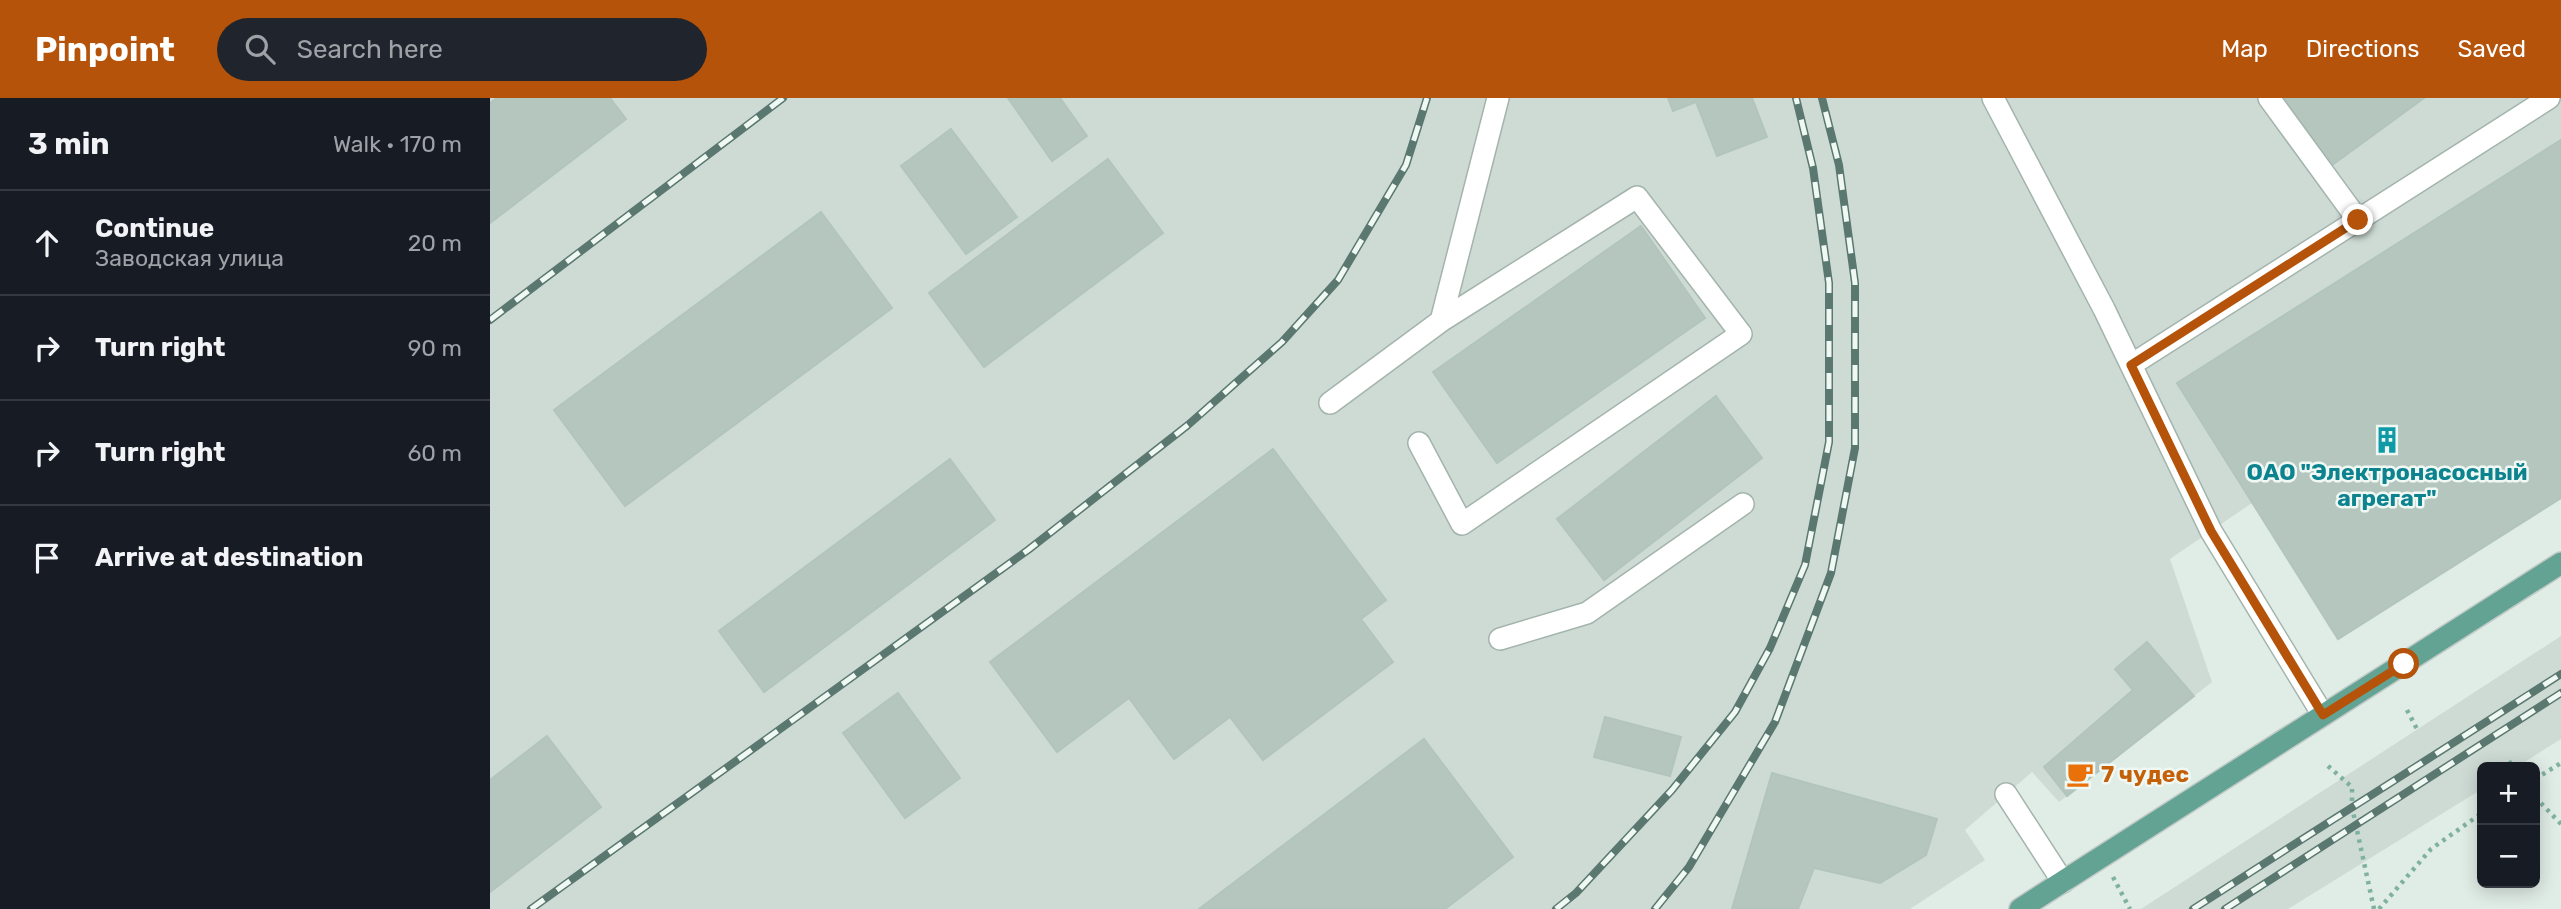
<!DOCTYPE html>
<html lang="en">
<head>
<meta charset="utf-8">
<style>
  :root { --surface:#171b24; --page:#20242c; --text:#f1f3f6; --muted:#9ea1a6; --line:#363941; --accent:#b45309 }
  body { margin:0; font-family:Rubik,sans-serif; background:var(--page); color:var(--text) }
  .controls { position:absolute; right:21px; bottom:21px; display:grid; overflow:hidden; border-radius:10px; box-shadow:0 4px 18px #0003 }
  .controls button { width:63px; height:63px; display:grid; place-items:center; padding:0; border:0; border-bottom:2px solid var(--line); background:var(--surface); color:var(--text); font:35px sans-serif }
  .stop { position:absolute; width:21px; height:21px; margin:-16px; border:5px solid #b45309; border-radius:50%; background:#fff }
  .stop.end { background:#b45309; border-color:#fff; box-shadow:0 2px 7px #0008 }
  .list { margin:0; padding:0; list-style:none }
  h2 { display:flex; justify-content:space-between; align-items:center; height:91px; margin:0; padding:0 28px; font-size:30px }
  h2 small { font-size:23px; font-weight:400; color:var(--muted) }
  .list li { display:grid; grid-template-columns:46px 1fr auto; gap:21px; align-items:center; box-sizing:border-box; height:105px; padding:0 28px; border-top:2px solid var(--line) }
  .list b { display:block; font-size:26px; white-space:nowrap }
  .list p { margin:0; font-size:23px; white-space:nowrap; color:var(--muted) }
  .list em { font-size:23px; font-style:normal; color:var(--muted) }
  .icon { flex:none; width:38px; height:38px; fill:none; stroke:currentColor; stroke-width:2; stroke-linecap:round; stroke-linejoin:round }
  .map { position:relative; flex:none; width:2071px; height:811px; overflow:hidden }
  header { display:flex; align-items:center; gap:42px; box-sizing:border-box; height:98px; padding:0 35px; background:var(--accent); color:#fff }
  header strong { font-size:33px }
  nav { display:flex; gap:38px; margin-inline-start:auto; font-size:24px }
  .search { width:490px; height:63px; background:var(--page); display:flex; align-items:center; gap:18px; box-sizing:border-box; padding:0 24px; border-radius:38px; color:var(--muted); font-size:26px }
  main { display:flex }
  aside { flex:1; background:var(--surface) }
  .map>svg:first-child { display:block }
  .built { fill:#cedbd5 }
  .building { fill:#b5c6bf; stroke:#b2c5bd; stroke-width:2 }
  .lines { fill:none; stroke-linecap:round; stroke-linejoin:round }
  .minor-casing { stroke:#a3b4ad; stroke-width:24 }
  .major-casing { stroke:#c1c9c6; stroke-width:24 }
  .path { stroke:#7fb1a1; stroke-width:4.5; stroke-dasharray:3.5 5; stroke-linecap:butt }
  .minor { stroke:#fff; stroke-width:21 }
  .major { stroke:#62a393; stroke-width:21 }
  .rail-casing { stroke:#5a7870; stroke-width:8 }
  .rail { stroke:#f0f8f4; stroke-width:5; stroke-dasharray:16; stroke-linecap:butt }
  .route { stroke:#b45309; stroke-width:9 }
  .labels { text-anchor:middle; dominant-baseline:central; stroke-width:5; stroke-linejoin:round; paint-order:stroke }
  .culture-label { font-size:23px; font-weight:bold; fill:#0d838f; stroke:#f0f8f4 }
  .food-label { font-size:23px; font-weight:bold; fill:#c56008; stroke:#f0f8f4; text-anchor:start }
</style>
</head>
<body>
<header>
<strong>Pinpoint</strong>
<div class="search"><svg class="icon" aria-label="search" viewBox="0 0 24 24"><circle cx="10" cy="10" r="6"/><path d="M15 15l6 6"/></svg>Search here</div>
<nav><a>Map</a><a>Directions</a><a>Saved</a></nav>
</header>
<main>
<aside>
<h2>3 min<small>Walk · 170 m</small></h2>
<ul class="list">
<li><svg class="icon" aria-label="ahead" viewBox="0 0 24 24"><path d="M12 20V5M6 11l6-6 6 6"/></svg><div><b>Continue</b><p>Заводская улица</p></div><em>20 m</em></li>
<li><svg class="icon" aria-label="right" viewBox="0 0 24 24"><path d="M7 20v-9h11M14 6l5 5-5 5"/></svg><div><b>Turn right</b></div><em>90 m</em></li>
<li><svg class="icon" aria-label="right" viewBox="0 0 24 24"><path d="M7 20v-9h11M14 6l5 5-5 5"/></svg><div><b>Turn right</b></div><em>60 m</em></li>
<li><svg class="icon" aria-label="arrive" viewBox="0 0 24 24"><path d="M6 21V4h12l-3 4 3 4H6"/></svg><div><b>Arrive at destination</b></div></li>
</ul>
</aside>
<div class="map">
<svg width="2071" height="811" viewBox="0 0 2071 811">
  <rect width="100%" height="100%" fill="#e0ece6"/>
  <path class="built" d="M0,0H2071V400L1848,541L1762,405L1680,461L1722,584L1569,704L1542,674L1475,732L1495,762L1420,811H0Z
    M2071,538V641L2027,669H1992V691L1798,811H1651Z"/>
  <path class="building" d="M7,0H120L136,21L0,125V5Z
    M518,0H570L597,38L562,63Z
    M1178,0H1262L1277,39L1227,58L1206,4L1183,13Z
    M1793,0H1934L1842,67Z
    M461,31L527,119L476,156L411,68Z
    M2071,42V400L1848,541L1687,285Z
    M618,61L673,135L494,269L439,195Z
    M331,114L402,210L135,408L64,312Z
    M1151,128L1215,220L1007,365L943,274Z
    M1226,298L1272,360L1114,482L1067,421Z
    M783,351L896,502L871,521L903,564L773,662L740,619L684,661L639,600L567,654L500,564Z
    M460,361L505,422L274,594L229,533Z
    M1657,544L1704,598L1577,698L1554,669L1643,592L1625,571Z
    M408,595L470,680L415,720L353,635Z
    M1115,619L1191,639L1180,678L1104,659Z
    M57,638L111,709L0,794V682Z
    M934,641L1023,759L955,811H709Z
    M1282,675L1447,721L1436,757L1390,785L1324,770L1308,811H1242Z"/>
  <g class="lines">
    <defs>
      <path id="minor" d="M1503,0L1614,211L1721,433L1833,617
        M1779,0L1868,122
        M1641,267L2059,0
        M840,305L951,223L1008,0
        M929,345L972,426L1251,236L1147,99L951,223
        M1010,541L1097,515L1253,406
        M1516,696L1573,784"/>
      <path id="major" d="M1530,811L2071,465"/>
    </defs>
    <use href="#minor" class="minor-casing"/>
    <use href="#major" class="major-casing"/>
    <path class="path" d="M1917,612L1928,633
      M2019,663L2023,669
      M1838,668L1862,689V709L1884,811
      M2045,681L2071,665
      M2045,699L2071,726
      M1623,779L1640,811
      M1889,811L1941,751L1992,715"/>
    <use href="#minor" class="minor"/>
    <use href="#major" class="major"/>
    <defs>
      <path id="rail" d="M0,222L293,0
        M41,811L538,452L698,327L792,244L848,182L916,67L937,0
        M1066,811L1086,795L1182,692L1245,614L1280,550L1315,467L1339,344V185L1323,70L1306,0
        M1165,811L1199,769L1285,624L1341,475L1365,350V185L1349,67L1332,0
        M1703,811L2071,576
        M1735,811L2071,595"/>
    </defs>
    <use href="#rail" class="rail-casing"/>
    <use href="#rail" class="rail"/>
  </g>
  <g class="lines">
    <path class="route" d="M1868,122L1641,267L1721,433L1833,617L1914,566"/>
  </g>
  <defs>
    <symbol id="building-bare" viewBox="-9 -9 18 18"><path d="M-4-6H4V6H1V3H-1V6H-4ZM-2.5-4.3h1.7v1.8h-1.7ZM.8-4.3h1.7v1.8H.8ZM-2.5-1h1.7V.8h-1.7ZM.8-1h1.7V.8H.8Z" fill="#0f9aa8" stroke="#f0f8f4" stroke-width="2.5" paint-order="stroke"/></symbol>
    <symbol id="cafe-bare" viewBox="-9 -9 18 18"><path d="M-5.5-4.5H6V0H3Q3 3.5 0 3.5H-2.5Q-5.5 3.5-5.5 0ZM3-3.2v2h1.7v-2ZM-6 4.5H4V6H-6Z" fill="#e8710a" stroke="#f0f8f4" stroke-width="2.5" paint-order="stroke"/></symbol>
  </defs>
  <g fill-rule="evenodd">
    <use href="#building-bare" x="1878" y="323" width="38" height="38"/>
    <use href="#cafe-bare" x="1571" y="657" width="38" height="38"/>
  </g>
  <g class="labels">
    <g class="culture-label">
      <text x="1897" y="374">ОАО "Электронасосный<tspan x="1897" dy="26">агрегат"</tspan></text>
    </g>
    <g class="food-label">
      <text x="1611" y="676">7 чудес</text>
    </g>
  </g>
</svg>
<div class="controls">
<button>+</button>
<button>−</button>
</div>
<div class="stop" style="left:1914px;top:566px"></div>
<div class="stop end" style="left:1868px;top:122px"></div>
</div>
</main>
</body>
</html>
